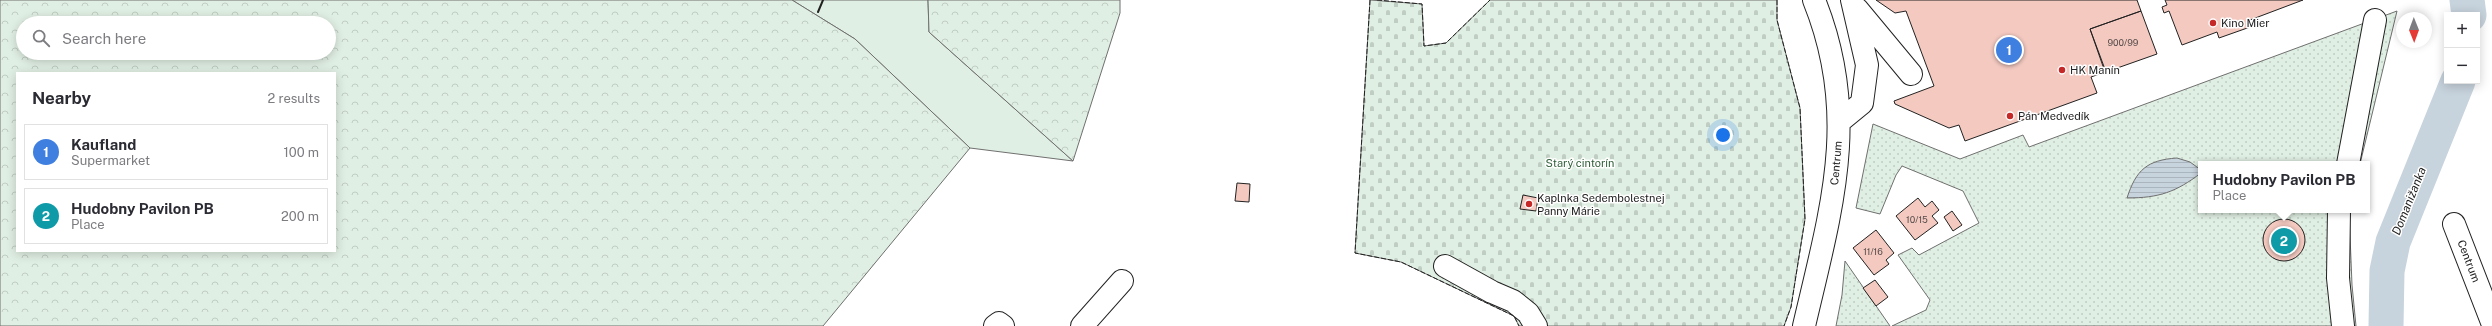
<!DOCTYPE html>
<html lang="en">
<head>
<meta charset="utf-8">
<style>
  :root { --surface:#fff; --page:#f7f7f7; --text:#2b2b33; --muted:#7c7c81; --line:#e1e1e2; --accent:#c62828 }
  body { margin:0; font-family:"Public Sans",sans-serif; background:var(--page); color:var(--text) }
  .controls { position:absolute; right:12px; top:12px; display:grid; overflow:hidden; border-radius:0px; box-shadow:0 2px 10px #0003 }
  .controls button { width:36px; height:36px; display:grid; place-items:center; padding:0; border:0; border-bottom:1px solid var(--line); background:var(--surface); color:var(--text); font:20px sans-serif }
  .compass { position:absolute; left:2396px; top:12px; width:36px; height:36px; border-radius:50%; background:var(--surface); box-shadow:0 2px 10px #0003; rotate:179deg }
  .you { position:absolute; left:1723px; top:135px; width:14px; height:14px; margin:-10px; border:3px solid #fff; border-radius:50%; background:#1a73e8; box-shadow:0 0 0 6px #1a73e833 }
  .badge { display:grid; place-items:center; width:26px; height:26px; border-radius:50%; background:var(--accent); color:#fff; font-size:13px; font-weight:700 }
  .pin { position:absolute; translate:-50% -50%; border:2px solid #fff; box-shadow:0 1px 4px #0006 }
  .popup { position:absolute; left:2198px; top:161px; width:172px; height:52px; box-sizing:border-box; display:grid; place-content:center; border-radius:0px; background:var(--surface); filter:drop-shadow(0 1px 3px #0005); font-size:13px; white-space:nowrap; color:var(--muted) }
  .popup b { font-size:15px; color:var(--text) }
  .popup::after { content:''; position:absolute; left:50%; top:100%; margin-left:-8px; border:8px solid transparent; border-top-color:var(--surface) }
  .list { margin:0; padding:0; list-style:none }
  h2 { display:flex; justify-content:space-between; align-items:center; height:52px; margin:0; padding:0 16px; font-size:17px }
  h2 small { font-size:13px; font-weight:400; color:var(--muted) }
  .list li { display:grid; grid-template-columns:26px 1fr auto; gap:12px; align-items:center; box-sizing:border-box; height:56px; margin:0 8px 8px; padding:0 8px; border:1px solid var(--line); border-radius:0px }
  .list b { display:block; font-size:15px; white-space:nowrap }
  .list p { margin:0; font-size:13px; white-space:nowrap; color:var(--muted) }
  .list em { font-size:13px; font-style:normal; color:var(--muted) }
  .icon { flex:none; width:22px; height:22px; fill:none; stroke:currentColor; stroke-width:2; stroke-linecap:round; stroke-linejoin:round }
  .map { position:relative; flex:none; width:2492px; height:326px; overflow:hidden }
  .search { position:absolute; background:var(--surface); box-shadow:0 2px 10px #0003; left:16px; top:16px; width:320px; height:44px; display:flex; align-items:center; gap:10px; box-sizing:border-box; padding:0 14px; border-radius:22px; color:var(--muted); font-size:15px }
  .panel { position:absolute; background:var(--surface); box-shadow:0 2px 10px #0003; left:16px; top:72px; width:320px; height:180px; border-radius:0px }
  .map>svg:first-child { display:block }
  .green { fill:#e0efe3; stroke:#6f6f6f }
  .forest { fill:url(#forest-crowns); stroke:#6f6f6f; fill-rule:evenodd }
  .cemetery { fill:url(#cemetery-stones); stroke:#6f6f6f }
  .park { fill:url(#park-dots); stroke:#6f6f6f }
  .water { fill:url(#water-rules); stroke:#6f6f6f }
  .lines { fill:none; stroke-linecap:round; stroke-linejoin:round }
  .river { stroke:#c7d3dd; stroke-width:35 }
  .building { fill:#f3c9c0; stroke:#222 }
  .minor-casing { stroke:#222; stroke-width:24 }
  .minor { stroke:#fff; stroke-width:22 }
  .fence { stroke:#222; stroke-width:1; stroke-dasharray:5 2; stroke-linecap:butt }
  .wall { stroke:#222; stroke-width:2 }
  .poi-dot { fill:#c62828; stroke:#fff; stroke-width:1.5 }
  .labels { text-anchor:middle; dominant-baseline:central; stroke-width:3; stroke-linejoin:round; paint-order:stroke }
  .number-label { font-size:9px; fill:#564c4a }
  .poi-label { font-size:11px; fill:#222; stroke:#fff; text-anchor:start }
  .park-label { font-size:11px; fill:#2f5e38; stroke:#fff }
  .street-label { font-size:11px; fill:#222; stroke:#fff }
  .water-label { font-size:12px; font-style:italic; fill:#222; stroke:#fff }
</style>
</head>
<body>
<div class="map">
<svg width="2492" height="326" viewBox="0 0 2492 326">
  <defs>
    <pattern id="forest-crowns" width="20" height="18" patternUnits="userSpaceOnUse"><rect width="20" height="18" fill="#e0efe3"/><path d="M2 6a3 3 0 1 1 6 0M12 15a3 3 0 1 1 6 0" fill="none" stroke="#c0cdc2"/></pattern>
    <pattern id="cemetery-stones" width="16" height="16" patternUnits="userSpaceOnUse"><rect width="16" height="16" fill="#e0efe3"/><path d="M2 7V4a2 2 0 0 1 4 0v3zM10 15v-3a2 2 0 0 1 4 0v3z" fill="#c0cdc2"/></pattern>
    <pattern id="park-dots" width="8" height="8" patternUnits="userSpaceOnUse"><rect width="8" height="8" fill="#e0efe3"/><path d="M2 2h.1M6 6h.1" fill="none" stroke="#c0cdc2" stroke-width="1.8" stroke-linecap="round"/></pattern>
    <pattern id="water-rules" width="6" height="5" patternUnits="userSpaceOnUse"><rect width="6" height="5" fill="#c7d3dd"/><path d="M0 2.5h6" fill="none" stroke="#abb5bd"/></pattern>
  </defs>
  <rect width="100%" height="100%" fill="#fff"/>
  <path class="green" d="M792,0H928L929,32L1073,161L970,148L855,39Z"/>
  <path class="forest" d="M0,0H792L855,39L970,148L823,326H0ZM23,23H329V53H23ZM17,73H335V251H17Z
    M928,0H1120V13L1073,161L929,32Z"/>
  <path class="cemetery" d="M1370,0L1422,4L1424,46L1446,43L1490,0H1777V20L1800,108L1805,219L1791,307L1784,326H1519L1514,316L1401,262L1355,253Z"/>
  <path class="park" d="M2397,11L2360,164H2201V210H2349L2352,285L2356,326H1892L1926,310L1930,300L1898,255L1912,248L1919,255L1979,223L1963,191L1902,166L1896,175L1880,214L1856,208L1873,124L1960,159L2023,135L2029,147Z
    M1845,261L1890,326H1836L1842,295Z"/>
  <path class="water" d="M2177,158L2190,162L2201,170V173C2176,192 2159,198 2127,198C2136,170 2147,160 2177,158Z"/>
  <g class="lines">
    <path class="river" d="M2467,0L2469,15
      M2386,326L2387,271L2393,242L2458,81"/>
  </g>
  <path class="building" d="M1876,0H2137L2141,11L2090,29L2105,72L2091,77L2097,93L1965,141L1959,125L1949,128L1895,104L1894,101L1934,86L1906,11L1895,13Z
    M2165,0H2303L2250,20L2253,26L2219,38L2217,32L2182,45L2169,11L2164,13L2162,7L2167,5Z
    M2141,11L2157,54L2106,72L2090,29Z
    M1237,183L1250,184L1249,202L1235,201Z
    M1523,195L1538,198L1536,211L1520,209Z
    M1918,198L1925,207L1932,201L1939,210L1932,216L1938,223L1915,240L1896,216Z
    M1952,211L1962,225L1953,231L1944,217Z
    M2263 240a21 21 0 1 1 42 0a21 21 0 1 1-42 0Z
    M1876,230L1894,253L1886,260L1889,264L1874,275L1853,248Z
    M1875,280L1888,297L1876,306L1863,288Z"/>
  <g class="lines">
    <defs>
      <path id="minor" d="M1857,9L1911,74
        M1840,121L1862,103L1867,65L1852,0
        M2348,164L2375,20
        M2339,210L2338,278L2343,326
        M2454,224L2492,322
        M1445,266L1492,292L1513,301L1528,313L1536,326
        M995,326L999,323L1003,326
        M1082,326L1122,281
        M1804,326C1831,210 1861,116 1814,0"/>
    </defs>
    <use href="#minor" class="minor-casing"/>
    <use href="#minor" class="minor"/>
    <path class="fence" d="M1370,0L1355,253L1401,262L1514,316L1519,326
      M1377,0L1422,4L1424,46L1446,43L1490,0
      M1777,0V20L1800,108L1805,219L1791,307L1784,326"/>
    <path class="wall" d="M818,12L823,0"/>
  </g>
  <g class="poi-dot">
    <circle cx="2213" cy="23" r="4"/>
    <circle cx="2062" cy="70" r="4"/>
    <circle cx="2010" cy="116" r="4"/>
    <circle cx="1529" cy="204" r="4"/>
  </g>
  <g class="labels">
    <g class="number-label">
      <text x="2123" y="42">900/99</text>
      <text x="1917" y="219">10/15</text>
      <text x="1873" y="251">11/16</text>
    </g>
    <g class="poi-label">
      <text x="2221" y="23">Kino Mier</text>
      <text x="2070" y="70">HK Manín</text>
      <text x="2018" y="116">Pán Medvedík</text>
      <text x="1537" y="198">Kaplnka Sedembolestnej<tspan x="1537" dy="13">Panny Márie</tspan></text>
    </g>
    <g class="park-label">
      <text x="1580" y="163">Starý cintorín</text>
    </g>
    <g class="street-label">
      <text transform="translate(1836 163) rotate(-85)">Centrum</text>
      <text transform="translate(2469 261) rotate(69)">Centrum</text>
    </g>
    <g class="water-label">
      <text transform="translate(2409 201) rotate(-68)">Domanižanka</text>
    </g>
  </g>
</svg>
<div class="controls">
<button>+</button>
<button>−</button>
</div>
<svg class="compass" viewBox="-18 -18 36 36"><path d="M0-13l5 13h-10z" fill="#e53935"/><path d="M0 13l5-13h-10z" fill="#7c7c81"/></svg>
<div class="you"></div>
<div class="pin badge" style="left:2009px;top:50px;background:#3f7fe0">1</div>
<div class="pin badge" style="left:2284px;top:241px;background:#0f9aa8">2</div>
<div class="popup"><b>Hudobny Pavilon PB</b>Place</div>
<div class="search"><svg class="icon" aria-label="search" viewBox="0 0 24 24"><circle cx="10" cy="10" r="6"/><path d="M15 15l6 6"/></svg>Search here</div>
<section class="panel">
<h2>Nearby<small>2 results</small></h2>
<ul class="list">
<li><span class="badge" style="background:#3f7fe0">1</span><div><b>Kaufland</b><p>Supermarket</p></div><em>100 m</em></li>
<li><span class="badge" style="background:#0f9aa8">2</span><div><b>Hudobny Pavilon PB</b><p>Place</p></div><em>200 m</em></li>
</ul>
</section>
</div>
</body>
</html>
